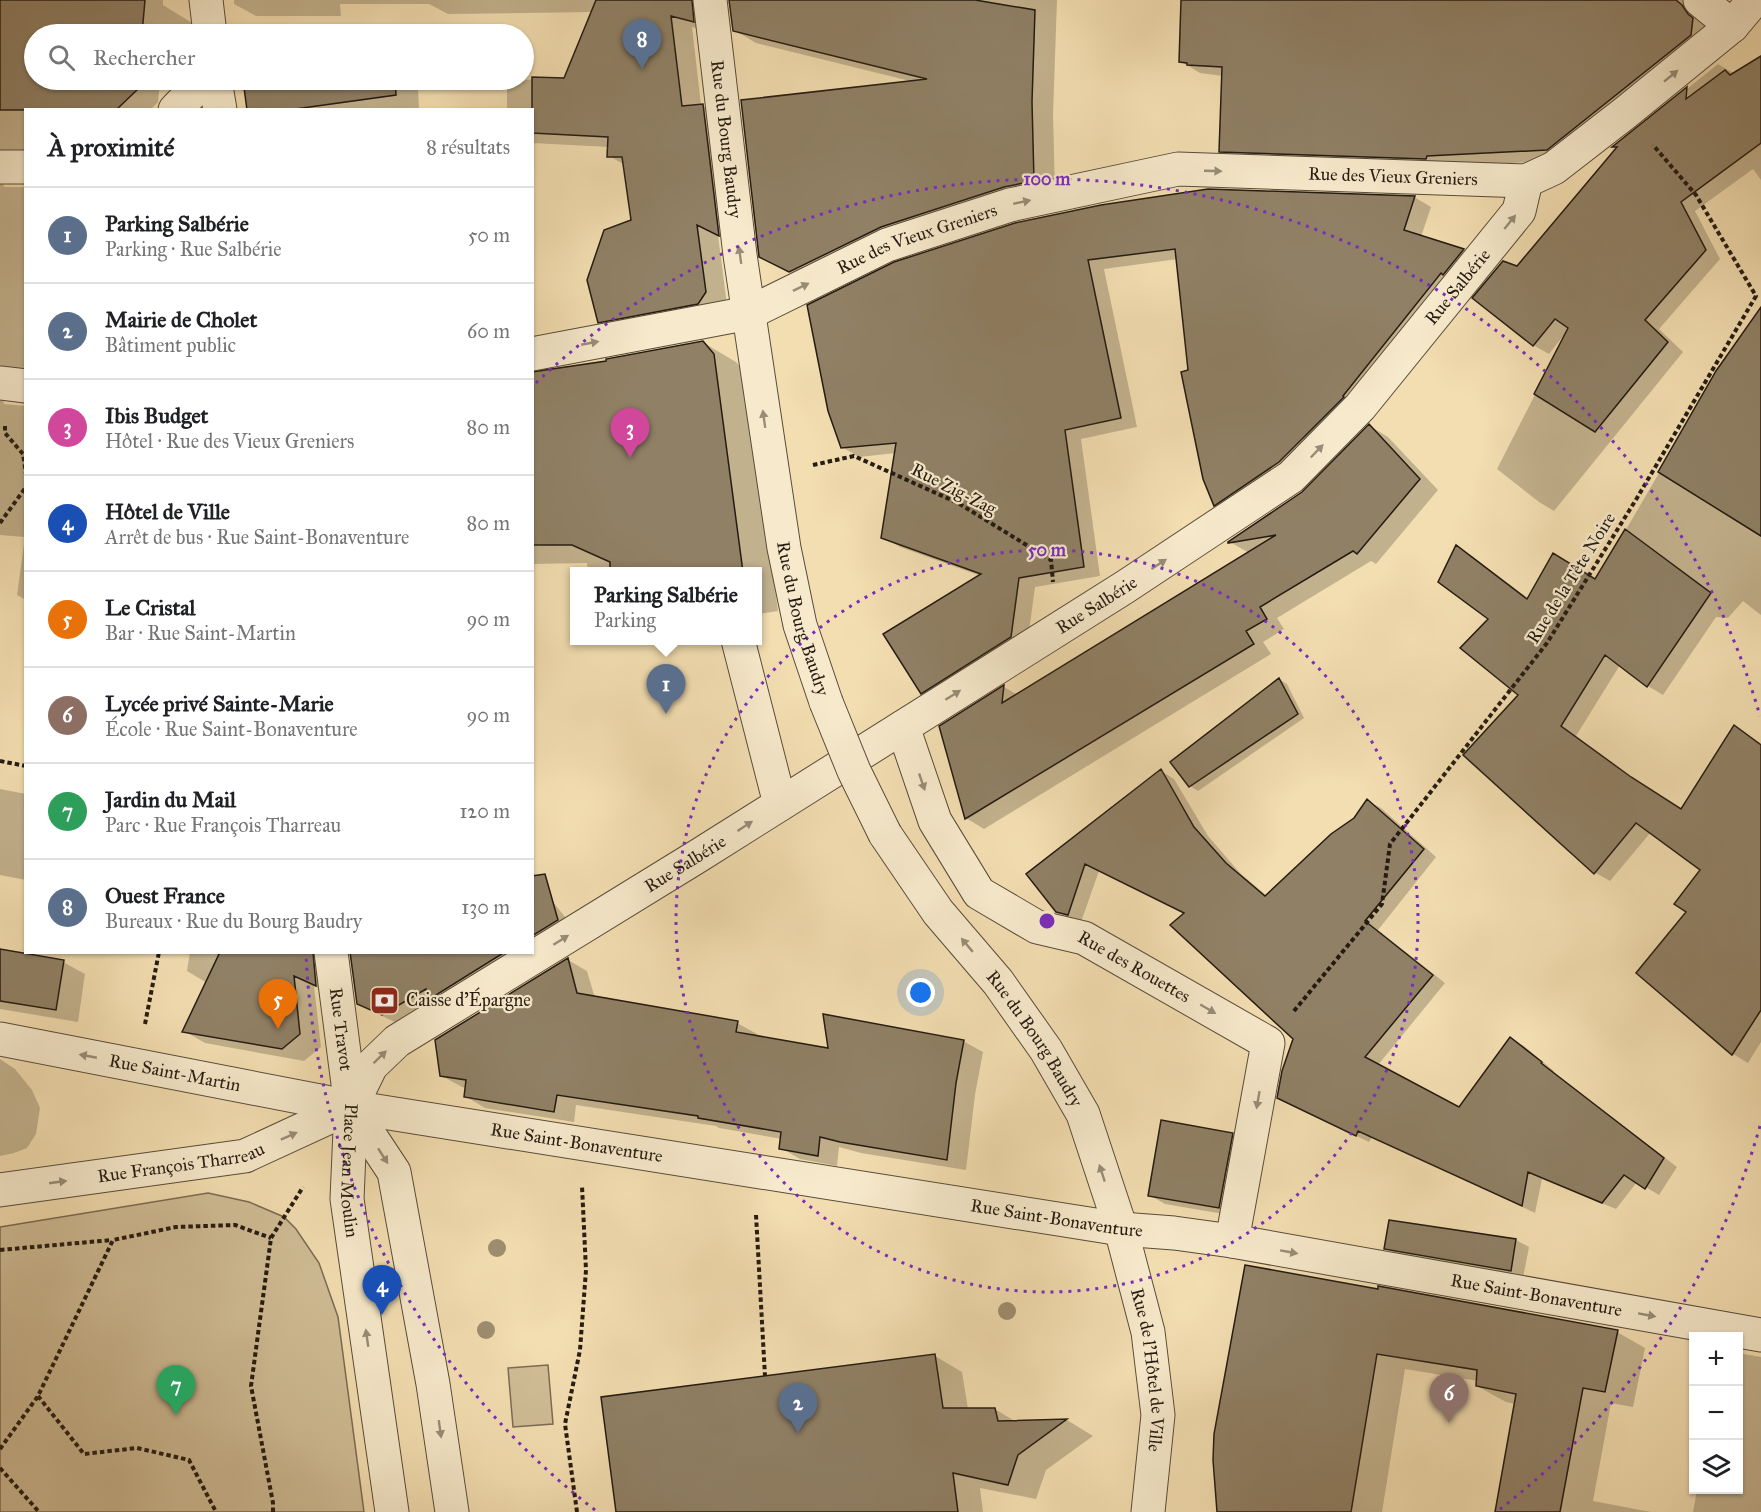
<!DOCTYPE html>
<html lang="fr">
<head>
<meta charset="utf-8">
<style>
  :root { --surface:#fff; --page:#f6f6f6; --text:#202124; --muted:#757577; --line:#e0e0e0; --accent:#7c3aed }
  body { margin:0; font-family:"IM FELL Great Primer",serif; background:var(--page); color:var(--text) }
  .controls { position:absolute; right:18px; bottom:18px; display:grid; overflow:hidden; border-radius:0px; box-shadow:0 2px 4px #0004 }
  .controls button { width:54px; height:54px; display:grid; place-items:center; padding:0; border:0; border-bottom:2px solid var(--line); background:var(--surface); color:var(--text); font:30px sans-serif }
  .you { position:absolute; left:921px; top:993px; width:21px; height:21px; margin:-15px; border:4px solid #fff; border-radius:50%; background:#1a73e8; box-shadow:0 0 0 9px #1a73e833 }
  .badge { display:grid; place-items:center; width:39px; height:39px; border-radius:50%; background:var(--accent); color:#fff; font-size:20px; font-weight:700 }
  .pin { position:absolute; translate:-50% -50px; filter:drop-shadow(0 2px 3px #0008) }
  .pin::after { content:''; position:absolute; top:32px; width:21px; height:18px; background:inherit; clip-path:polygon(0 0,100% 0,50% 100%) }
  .popup { position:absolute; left:570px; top:567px; width:192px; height:78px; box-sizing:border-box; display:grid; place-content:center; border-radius:0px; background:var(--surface); filter:drop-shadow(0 2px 4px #0005); font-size:20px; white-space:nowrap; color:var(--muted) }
  .popup b { font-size:22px; color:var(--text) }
  .popup::after { content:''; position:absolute; left:50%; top:100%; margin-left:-12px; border:12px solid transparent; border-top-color:var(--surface) }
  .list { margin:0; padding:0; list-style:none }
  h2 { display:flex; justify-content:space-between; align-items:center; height:78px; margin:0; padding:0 24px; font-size:26px }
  h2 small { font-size:20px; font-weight:400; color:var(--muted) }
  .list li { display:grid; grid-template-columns:39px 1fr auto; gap:18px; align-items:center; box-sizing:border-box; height:96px; padding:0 24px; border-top:2px solid var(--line) }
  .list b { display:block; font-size:22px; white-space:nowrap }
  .list p { margin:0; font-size:20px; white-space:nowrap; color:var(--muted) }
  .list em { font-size:20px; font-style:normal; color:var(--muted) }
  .icon { flex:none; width:33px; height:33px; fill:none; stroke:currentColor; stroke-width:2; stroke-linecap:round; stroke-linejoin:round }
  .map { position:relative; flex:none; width:1761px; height:1512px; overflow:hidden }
  .search { position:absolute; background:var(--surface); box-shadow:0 2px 4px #0004; left:24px; top:24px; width:510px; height:66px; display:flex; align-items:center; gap:15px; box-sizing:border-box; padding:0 21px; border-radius:33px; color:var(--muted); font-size:22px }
  .panel { position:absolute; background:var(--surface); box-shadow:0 2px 4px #0004; left:24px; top:108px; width:510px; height:846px; border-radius:0px }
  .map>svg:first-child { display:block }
  .green { fill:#d0bd96; stroke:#7a6c54; stroke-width:1.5 }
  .shadow { fill:#0003 }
  .building { fill:#908065; stroke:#251b12; stroke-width:1.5 }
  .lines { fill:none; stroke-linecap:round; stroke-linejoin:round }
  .minor-casing { stroke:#584c3a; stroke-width:35 }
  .path { stroke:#251b12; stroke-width:4; stroke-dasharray:4.5 3; stroke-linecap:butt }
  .minor { stroke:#f7eacc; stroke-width:33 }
  .minor-bridge-casing { stroke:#584c3a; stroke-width:35; stroke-linecap:butt }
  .minor-bridge { stroke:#f7eacc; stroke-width:33 }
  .tree { fill:#9e8e70 }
  .oneway { fill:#988d78 }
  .ring { fill:none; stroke:#7b2cbf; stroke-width:3; stroke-dasharray:3 6 }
  .labels { text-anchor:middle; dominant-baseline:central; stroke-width:4.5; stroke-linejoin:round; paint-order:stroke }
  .street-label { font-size:18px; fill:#251b12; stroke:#f7eacc }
  .poi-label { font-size:18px; fill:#251b12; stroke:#f7eacc; text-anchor:start }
  .centre { fill:#7b2cbf; stroke:#f7eacc; stroke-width:3 }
  .ring-label { font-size:18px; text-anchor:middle; font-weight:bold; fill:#7b2cbf; stroke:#f7eacc; stroke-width:4.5; stroke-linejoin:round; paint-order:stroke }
</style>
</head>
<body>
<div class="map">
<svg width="1761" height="1512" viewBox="0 0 1761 1512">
  <rect width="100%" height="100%" fill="#f3deb1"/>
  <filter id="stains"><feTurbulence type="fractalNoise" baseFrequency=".00333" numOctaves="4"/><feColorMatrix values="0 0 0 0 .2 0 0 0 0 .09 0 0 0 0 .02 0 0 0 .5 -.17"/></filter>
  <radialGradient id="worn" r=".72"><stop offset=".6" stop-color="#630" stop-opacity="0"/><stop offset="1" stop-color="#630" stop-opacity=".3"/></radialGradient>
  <path class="green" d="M208,1193L249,1202L284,1217L296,1229L319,1263L338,1317L364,1512H0V1227Z
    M548,1365L553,1424L513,1427L508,1368Z"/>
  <path class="shadow" d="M0,0H163V5L210,34H34V80H160L158,102L150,110H26V160L2,179L4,187H26V376L2,394L4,404L26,406V600L17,595L25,537L0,535Z
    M234,0H718L714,33L692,27L701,105L724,118L740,247L718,235L727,305L620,334L599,322L633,221L625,165L609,156V147L532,143V110H507V80L565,79L593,12L448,14L429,4H340L341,16H256L234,4Z
    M730,0H1057L1053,115L1055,192L812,284L782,269L914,82L756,43L734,30Z
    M1183,0H1704L1711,30L1567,160L1446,167L1240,162L1221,151L1223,76L1200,73L1180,61Z
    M1761,58V180L1753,169L1695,211L1720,259L1659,329L1683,352L1554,511L1539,502L1497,469L1565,336L1564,335L1549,354L1533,345L1517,267L1618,148L1615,147L1718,64L1735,74Z
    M244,80H403L418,88L419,108L406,110H248Z
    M1414,197L1431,207L1421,237L1464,250L1480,259L1359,406L1232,514L1215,505L1190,372L1178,259L1104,269L1137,427L1081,439L1100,576L1035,587L1027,646L938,702L922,692L981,576L900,547L883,537L896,453L859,457L842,447L809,306Z
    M1761,309V615L1743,601L1728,618L1716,617L1663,695L1648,686L1620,665L1576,736L1646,788L1682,811L1735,727L1761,744V1042L1748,1063L1733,1054L1688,912L1702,869L1651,832L1610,881L1594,872L1490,619L1457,548L1472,556L1529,599L1596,581L1718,372Z
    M702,342L736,362L747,375L778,611L758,614V572H588L587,563L532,564V374L608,362Z
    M1370,426L1388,437L1438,490L1376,564L1371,561L1277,618L1284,629L1263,642L1271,654L984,829L966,818L941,727L1004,687L1018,695L1249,553L1230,542L1303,494Z
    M1279,679L1287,684L1304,718L1198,791L1190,786Z
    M1161,771L1174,779L1208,836L1240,873L1267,896L1356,819L1367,801L1381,808L1436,857L1378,930L1445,983L1378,1065L1460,1109L1511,1039L1524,1046L1554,1071L1553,1072L1677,1167L1659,1195L1637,1182L1616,1209L1542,1179L1535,1213L1372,1137L1369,1142L1292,1105L1295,1038L1186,913L1099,871L1081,922L1071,919L1057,911L1028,874Z
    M0,789L26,794V880L0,875Z
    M532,876L578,933L405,1027L380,1015L358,1003L351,952H532Z
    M0,950L63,962L85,974L78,1022L0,1009Z
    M190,952H338L337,996L314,986L321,1047L304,1061L205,1043L184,1031L207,983L187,971Z
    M568,960L587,971L595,998L737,1023L757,1034V1037L830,1049L963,1041L983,1052L975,1095L966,1170L861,1153L839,1147L837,1166L800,1159L781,1148L782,1139L719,1128L716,1126L576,1105L574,1122L485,1108L465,1096L466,1088L462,1087L442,1076Z
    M0,1059L15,1069L32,1090L40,1108L36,1134L27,1148L14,1153L0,1156Z
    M1232,1134L1248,1143L1235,1216L1165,1204L1149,1195Z
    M1391,1222L1516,1240L1529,1247L1523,1278L1399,1256L1386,1248Z
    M1246,1267L1617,1332L1645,1348L1633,1407L1611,1403L1593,1501L1651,1512H1496L1515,1404L1506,1402L1477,1386L1478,1381L1405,1369L1382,1512H1218Z
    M1738,1353L1761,1357V1512H1693L1697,1490H1738Z
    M935,1356L962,1372L968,1409H995L1016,1422L1067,1420L1093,1436L1046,1470L1036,1499L980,1488L983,1512H618Z"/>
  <path class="building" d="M0,0H145L142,34H34V80H138L137,90L116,110H0Z
    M596,0H692L694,22L671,16L682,106L703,104L719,236L697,225L706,292L698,304L598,323L587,280L604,230L631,220L622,157H607L608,137L532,133V77L564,78Z
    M729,0H975L1035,10L1032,102L1034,181L1004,187L881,227L789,272L759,257L741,100L927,79L733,31Z
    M1181,0H1676L1682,5L1688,14L1693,18L1691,35L1547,150L1427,156L1426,159L1219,152L1222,67L1187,65V63L1179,62Z
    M1761,56V143L1681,202L1706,250L1645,320L1668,342L1595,432L1534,394L1568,328L1555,319L1533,346L1472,298L1503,261L1517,266L1617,147H1612L1687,87L1686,99L1725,70L1730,75Z
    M243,80H395L396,95L288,110H247Z
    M1208,189L1415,196L1404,230L1464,249L1443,275L1441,273L1343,396L1344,397L1279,462L1214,506L1203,479L1181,372L1188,370L1175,249L1088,260L1121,418L1065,430L1084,567L1019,578L1011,637L921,694L883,634L981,574L881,538L896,443L841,448L828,411L807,305L894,262L1015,223L1101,205Z
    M1761,307V536L1658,472L1716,371Z
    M703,341L714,354L743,572H610V562L572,545H532V372L606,361V359Z
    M1369,424L1420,479L1357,554L1353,551L1260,607L1267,619L1246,631L1254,644L965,819L939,726L1004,685L1002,703L1276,535L1228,543V542L1302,492Z
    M1625,529L1711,593L1647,687L1605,655L1561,726L1631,777L1681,809L1734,725L1761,745V1010L1732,1055L1636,973L1686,912L1674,904L1700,870L1636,823L1594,874L1463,755L1518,695L1460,648L1488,619L1438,582L1456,545L1527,599L1553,553L1595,579Z
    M1279,678L1298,714L1189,787L1170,762Z
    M1161,769L1194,827L1226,863L1265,896L1331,834L1354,818L1367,799L1424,849L1365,921L1433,975L1365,1057L1459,1107L1510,1037L1542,1062L1541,1063L1664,1158L1645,1189L1624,1175L1602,1203L1528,1172L1522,1206L1358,1131L1356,1136L1277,1098L1282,1071L1293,1039L1170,925L1184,913L1085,864L1068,915L1056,912L1026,874Z
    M545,874L558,920L532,936V876Z
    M0,949L64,960L56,1010L0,1001Z
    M220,952H313L316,986L294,976L300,1034L282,1049L182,1032Z
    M350,952H505L428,1000L426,989L382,1015L357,1004Z
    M568,958L577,993L738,1021L736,1032L828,1048L823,1014L964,1040L956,1083L947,1160L840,1142L820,1137L818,1156L779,1149L781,1132L698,1118V1116L557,1095L554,1112L464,1097L466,1080L440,1076L435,1040Z
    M1161,1120L1233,1133L1219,1208L1148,1196Z
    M1389,1220L1516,1239L1511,1271L1384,1249Z
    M1245,1265L1378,1289V1286L1618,1330L1605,1392L1583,1388L1560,1512H1495L1516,1394L1476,1386L1477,1370L1377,1354L1351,1512H1217L1213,1460L1214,1434Z
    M935,1354L943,1408H995L998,1421L1067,1419L1018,1455L1008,1485L953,1473L958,1512H616L601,1397Z"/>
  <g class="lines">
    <defs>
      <g id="minor">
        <path d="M206,0L210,34"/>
        <path id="s1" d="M710,0L740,255L784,548L800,625L826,702"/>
        <path d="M1700,0L1732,26"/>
        <path d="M215,80L220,110"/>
        <path d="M175,110L204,80"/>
        <path d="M0,167H26"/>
        <path id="s2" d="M532,354L749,313L887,245L1010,205L1178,169L1526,181"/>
        <path d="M0,383L26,386"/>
        <path d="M738,640L780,804"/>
        <path id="s3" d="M903,727L935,821L979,893L1037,927L1084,938L1268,1043L1232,1241"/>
        <path id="s4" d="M885,834L938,912L998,982L1046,1050L1083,1114L1121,1229L1148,1332L1158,1415L1148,1512"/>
        <path id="s5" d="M331,952L351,1107L347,1199L392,1512"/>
        <path id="s6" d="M0,1039L351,1107L1121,1229L1174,1233L1232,1241L1761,1335"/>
        <path id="s7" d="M351,1107L371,1066L397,1041L698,856L1125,587L1291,477L1360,407L1519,211L1526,181L1554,168L1625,113L1732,26L1754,0"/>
        <path d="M351,1107L394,1172L433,1384L452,1512"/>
        <path id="s8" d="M0,1190L245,1156L351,1107"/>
      </g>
    </defs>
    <use href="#minor" class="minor-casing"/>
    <path class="path" d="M5,426V433L23,454L26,474
      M813,465L854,456L958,503L1051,560L1053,582
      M0,523L26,487
      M0,761L26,766
      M1294,1011L1382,904L1390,844L1547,643L1637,498L1756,296L1696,195L1653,145
      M145,1024L159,952
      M756,1215L765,1376
      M0,1250L112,1240
      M38,1396L84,1454L137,1448L189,1460L216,1512
      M0,1449L38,1396L113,1240L176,1227L235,1225L271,1238
      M0,1468L39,1512
      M273,1512V1503L251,1386L271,1238L303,1187
      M577,1512L565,1424L580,1350L586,1270L582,1186"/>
    <use href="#minor" class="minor"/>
    <defs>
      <path id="minor-bridge" d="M826,702L854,771L885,834"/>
    </defs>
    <use href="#minor-bridge" class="minor-bridge-casing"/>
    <use href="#minor-bridge" class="minor-bridge"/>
  </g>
  <g class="tree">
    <circle cx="497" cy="1248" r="9"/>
    <circle cx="1007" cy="1311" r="9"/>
    <circle cx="486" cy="1330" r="9"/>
  </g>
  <defs><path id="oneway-solid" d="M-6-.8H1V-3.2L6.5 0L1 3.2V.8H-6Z" transform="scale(1.5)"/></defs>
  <g class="oneway">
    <use href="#oneway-solid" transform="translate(1671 76) rotate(-39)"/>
    <use href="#oneway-solid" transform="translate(1213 171) rotate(2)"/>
    <use href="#oneway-solid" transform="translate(1022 202) rotate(-12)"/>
    <use href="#oneway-solid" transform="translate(1510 222) rotate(-51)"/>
    <use href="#oneway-solid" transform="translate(740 255) rotate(-98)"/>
    <use href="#oneway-solid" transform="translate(801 287) rotate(-26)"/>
    <use href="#oneway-solid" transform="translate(590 343) rotate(-11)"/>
    <use href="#oneway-solid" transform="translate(764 419) rotate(-98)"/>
    <use href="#oneway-solid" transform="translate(1317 451) rotate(-46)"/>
    <use href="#oneway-solid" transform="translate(1159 564) rotate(-33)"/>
    <use href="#oneway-solid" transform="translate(953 695) rotate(-32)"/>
    <use href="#oneway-solid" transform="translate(922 782) rotate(71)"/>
    <use href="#oneway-solid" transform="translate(745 826) rotate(-33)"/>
    <use href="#oneway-solid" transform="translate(561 940) rotate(-32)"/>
    <use href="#oneway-solid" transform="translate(967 945) rotate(-130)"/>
    <use href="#oneway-solid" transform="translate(1208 1009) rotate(30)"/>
    <use href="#oneway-solid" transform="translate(88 1056) rotate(-169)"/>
    <use href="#oneway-solid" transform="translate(380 1057) rotate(-44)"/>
    <use href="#oneway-solid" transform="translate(1258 1100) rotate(100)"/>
    <use href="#oneway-solid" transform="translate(289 1136) rotate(-24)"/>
    <use href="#oneway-solid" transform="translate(383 1156) rotate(57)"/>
    <use href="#oneway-solid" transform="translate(1102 1173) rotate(-108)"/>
    <use href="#oneway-solid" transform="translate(58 1182) rotate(-8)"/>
    <use href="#oneway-solid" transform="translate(1289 1252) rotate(10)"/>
    <use href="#oneway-solid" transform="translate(1647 1315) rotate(10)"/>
    <use href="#oneway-solid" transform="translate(367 1338) rotate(-98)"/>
    <use href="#oneway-solid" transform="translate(440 1429) rotate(82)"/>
  </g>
  <g class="ring">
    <circle cx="1047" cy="921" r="371"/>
    <path d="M1760 1126A742 742 0 0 1 1499 1510M595 1510A742 742 0 0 1 306 953M536 383A742 742 0 0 1 1760 716"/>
  </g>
  <defs>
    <symbol id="bank-square" viewBox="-11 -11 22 22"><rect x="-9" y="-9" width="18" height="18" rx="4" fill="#8f2418" stroke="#f7eacc"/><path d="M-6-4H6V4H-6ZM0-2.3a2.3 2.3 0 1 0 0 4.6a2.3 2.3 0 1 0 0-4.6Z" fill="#fff"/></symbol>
  </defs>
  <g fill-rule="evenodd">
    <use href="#bank-square" x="368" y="984" width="33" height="33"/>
  </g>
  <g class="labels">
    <g class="street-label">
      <text stroke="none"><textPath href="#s1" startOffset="140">Rue du Bourg Baudry</textPath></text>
      <text stroke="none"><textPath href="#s2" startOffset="891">Rue des Vieux Greniers</textPath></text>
      <text stroke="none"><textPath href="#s2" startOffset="405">Rue des Vieux Greniers</textPath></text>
      <text stroke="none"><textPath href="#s7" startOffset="1392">Rue Salbérie</textPath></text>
      <text transform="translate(954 489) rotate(27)">Rue Zig-Zag</text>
      <text transform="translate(1571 578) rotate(-58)">Rue de la Tête Noire</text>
      <text stroke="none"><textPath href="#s7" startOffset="906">Rue Salbérie</textPath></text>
      <text stroke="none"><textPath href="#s1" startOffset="626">Rue du Bourg Baudry</textPath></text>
      <text stroke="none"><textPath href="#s7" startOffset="420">Rue Salbérie</textPath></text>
      <text stroke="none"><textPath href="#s3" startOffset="357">Rue des Rouettes</textPath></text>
      <text stroke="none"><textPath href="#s5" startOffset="78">Rue Travot</textPath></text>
      <text stroke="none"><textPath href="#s4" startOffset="254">Rue du Bourg Baudry</textPath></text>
      <text stroke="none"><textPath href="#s6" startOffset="178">Rue Saint-Martin</textPath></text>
      <text stroke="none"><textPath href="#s6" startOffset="586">Rue Saint-Bonaventure</textPath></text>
      <text stroke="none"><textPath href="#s8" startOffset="183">Rue François Tharreau</textPath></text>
      <text stroke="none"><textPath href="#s5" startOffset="220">Place Jean Moulin</textPath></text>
      <text stroke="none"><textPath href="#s6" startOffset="1072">Rue Saint-Bonaventure</textPath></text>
      <text stroke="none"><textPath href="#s6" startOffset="1558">Rue Saint-Bonaventure</textPath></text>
      <text stroke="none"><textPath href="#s4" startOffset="609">Rue de l’Hôtel de Ville</textPath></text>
    </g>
    <g class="poi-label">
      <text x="406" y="1000">Caisse d'Épargne</text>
    </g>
  </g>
  <circle cx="1047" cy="921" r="9" class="centre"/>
  <g class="ring-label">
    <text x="1047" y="185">100 m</text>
    <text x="1047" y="556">50 m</text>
  </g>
  <rect width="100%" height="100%" filter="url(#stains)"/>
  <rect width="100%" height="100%" fill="url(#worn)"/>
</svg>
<div class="controls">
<button>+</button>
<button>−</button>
<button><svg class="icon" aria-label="layers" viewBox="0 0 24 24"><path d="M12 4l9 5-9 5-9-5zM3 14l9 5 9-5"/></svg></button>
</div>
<div class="you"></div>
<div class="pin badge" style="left:666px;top:714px;background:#5c6f8a">1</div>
<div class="popup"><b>Parking Salbérie</b>Parking</div>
<div class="pin badge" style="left:798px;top:1433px;background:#5c6f8a">2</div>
<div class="pin badge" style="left:630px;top:458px;background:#d1479c">3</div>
<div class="pin badge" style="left:382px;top:1315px;background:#1a4fb4">4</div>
<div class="pin badge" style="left:278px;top:1029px;background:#e8710a">5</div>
<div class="pin badge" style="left:1449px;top:1423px;background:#8d6e63">6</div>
<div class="pin badge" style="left:176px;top:1415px;background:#2e9e5b">7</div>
<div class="pin badge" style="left:642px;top:69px;background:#5c6f8a">8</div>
<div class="search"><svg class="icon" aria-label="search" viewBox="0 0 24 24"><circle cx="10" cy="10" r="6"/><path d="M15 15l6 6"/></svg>Rechercher</div>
<section class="panel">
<h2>À proximité<small>8 résultats</small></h2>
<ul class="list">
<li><span class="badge" style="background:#5c6f8a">1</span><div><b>Parking Salbérie</b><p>Parking · Rue Salbérie</p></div><em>50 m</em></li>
<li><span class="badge" style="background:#5c6f8a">2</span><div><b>Mairie de Cholet</b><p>Bâtiment public</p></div><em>60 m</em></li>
<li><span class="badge" style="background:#d1479c">3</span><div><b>Ibis Budget</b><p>Hôtel · Rue des Vieux Greniers</p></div><em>80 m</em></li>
<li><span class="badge" style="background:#1a4fb4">4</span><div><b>Hôtel de Ville</b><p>Arrêt de bus · Rue Saint-Bonaventure</p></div><em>80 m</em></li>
<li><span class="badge" style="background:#e8710a">5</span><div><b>Le Cristal</b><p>Bar · Rue Saint-Martin</p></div><em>90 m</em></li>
<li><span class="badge" style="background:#8d6e63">6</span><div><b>Lycée privé Sainte-Marie</b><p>École · Rue Saint-Bonaventure</p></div><em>90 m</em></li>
<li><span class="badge" style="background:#2e9e5b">7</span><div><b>Jardin du Mail</b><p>Parc · Rue François Tharreau</p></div><em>120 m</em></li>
<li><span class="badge" style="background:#5c6f8a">8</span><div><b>Ouest France</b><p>Bureaux · Rue du Bourg Baudry</p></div><em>130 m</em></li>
</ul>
</section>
</div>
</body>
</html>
